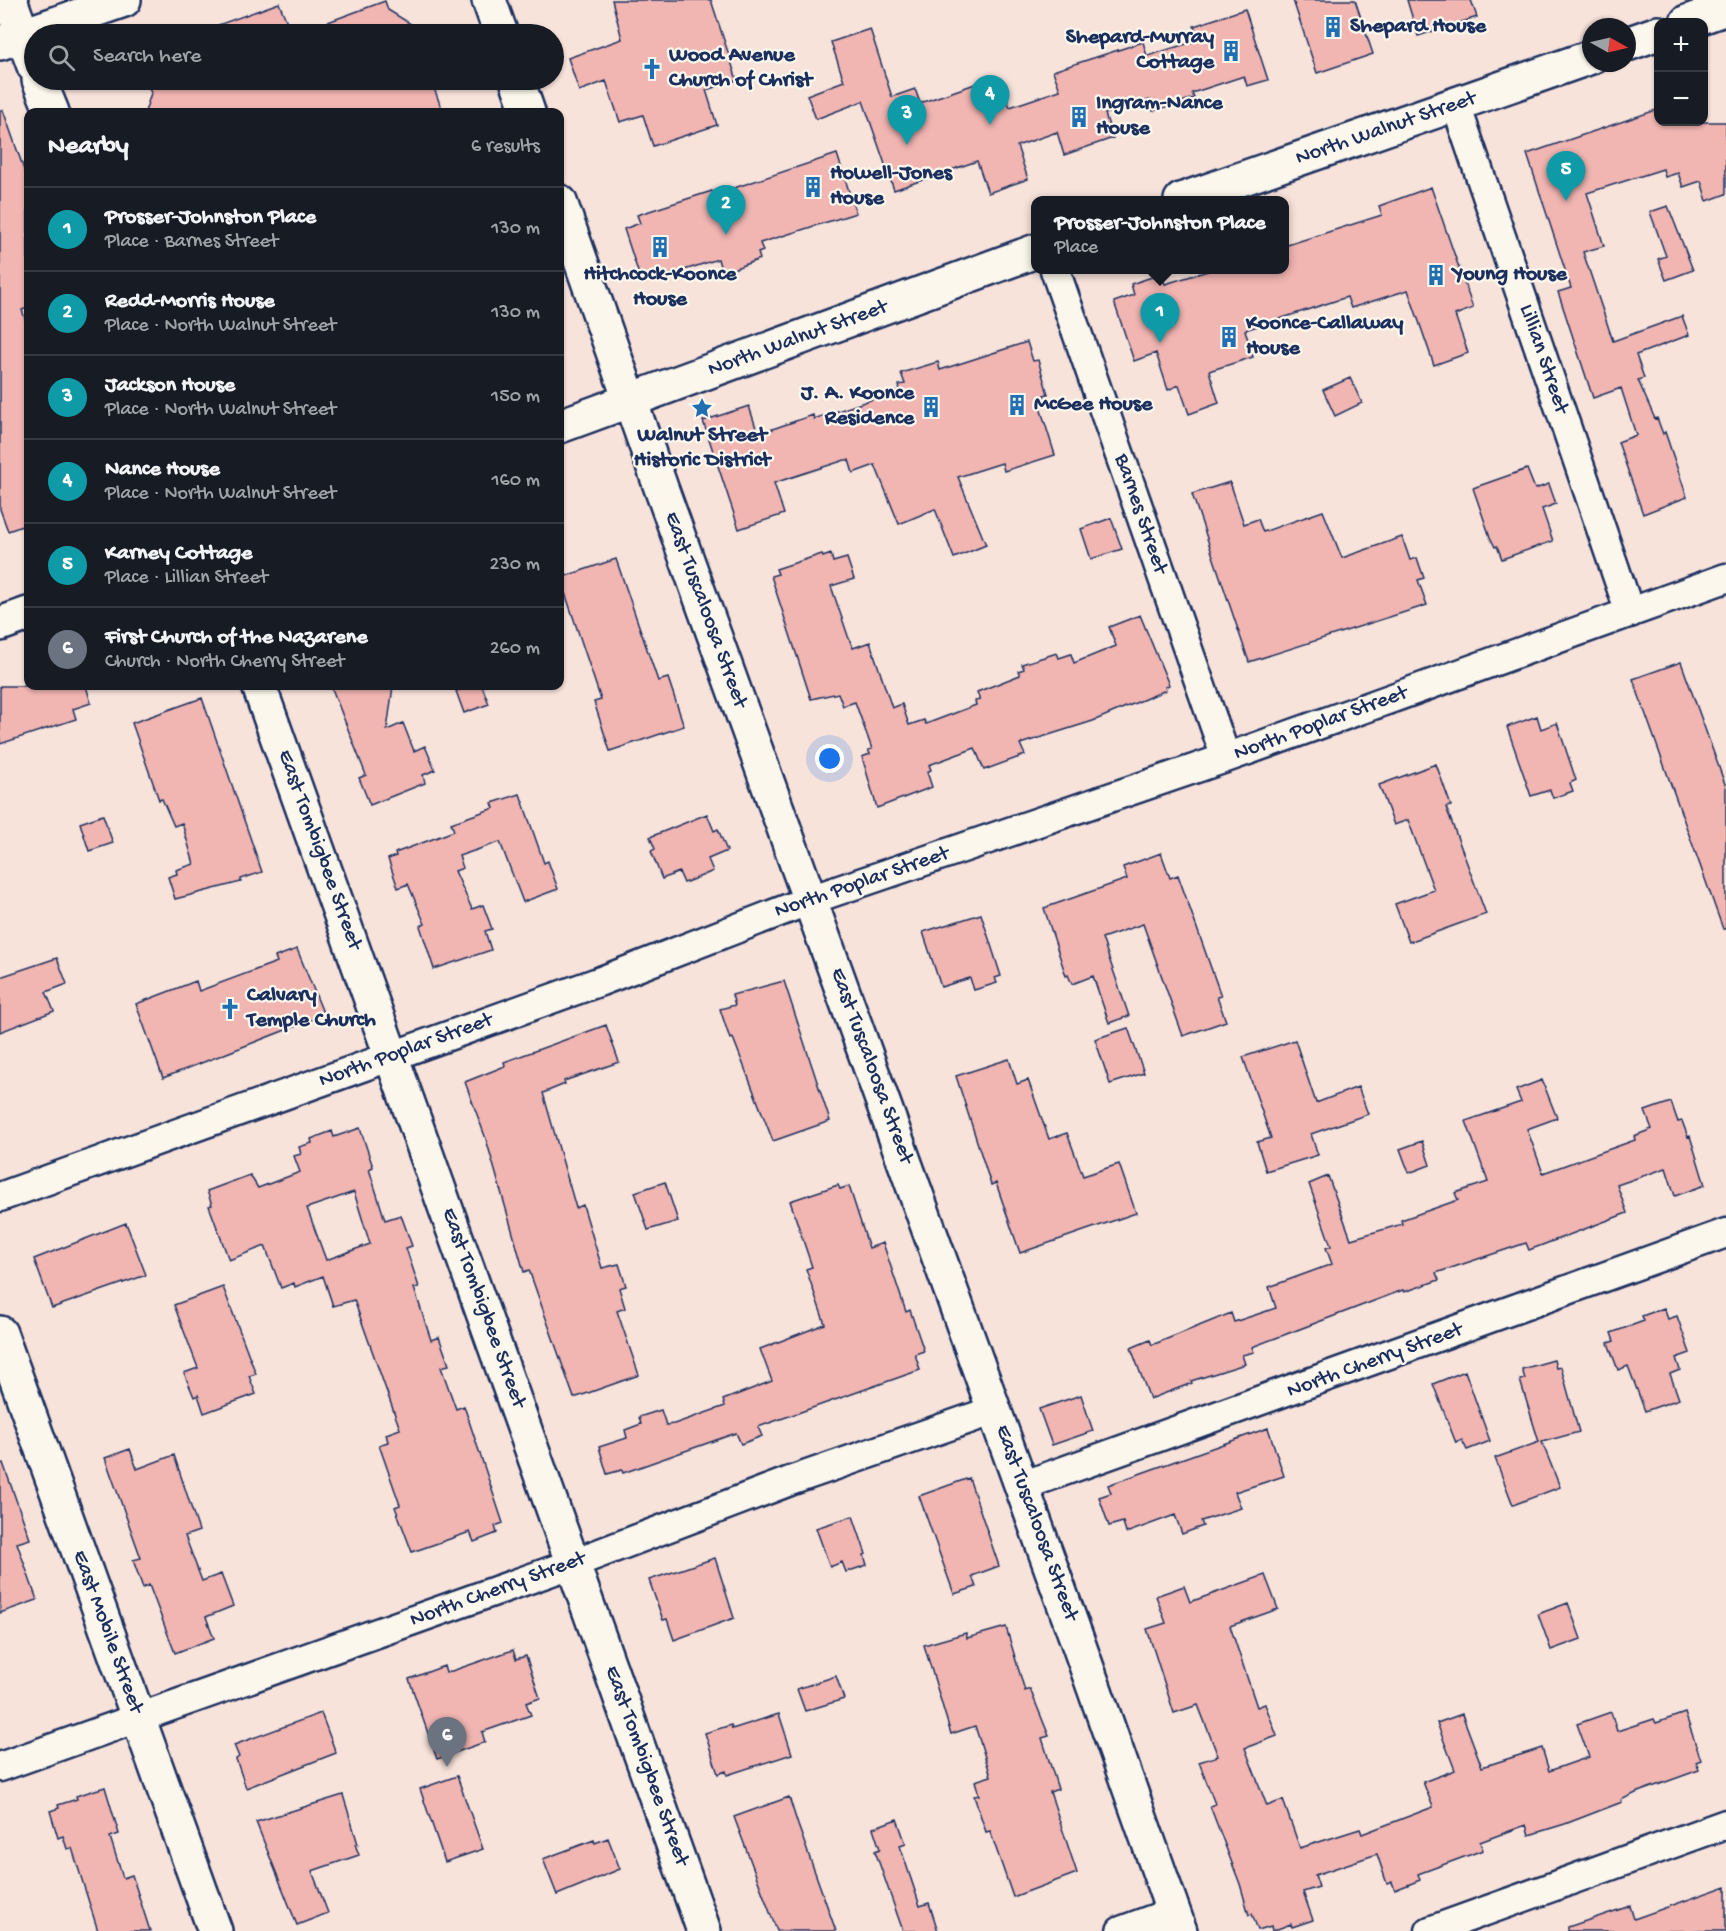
<!DOCTYPE html>
<html lang="en">
<head>
<meta charset="utf-8">
<style>
  :root { --surface:#171b24; --page:#242831; --text:#f1f3f6; --muted:#9ea1a6; --line:#363941; --accent:#2563eb }
  body { margin:0; font-family:"Gochi Hand",sans-serif; background:var(--page); color:var(--text) }
  .controls { position:absolute; right:18px; top:18px; display:grid; overflow:hidden; border-radius:12px; box-shadow:0 2px 4px #0004 }
  .controls button { width:54px; height:54px; display:grid; place-items:center; padding:0; border:0; border-bottom:2px solid var(--line); background:var(--surface); color:var(--text); font:30px sans-serif }
  .compass { position:absolute; left:1582px; top:18px; width:54px; height:54px; border-radius:50%; background:var(--surface); box-shadow:0 2px 4px #0004; rotate:98deg }
  .you { position:absolute; left:830px; top:759px; width:21px; height:21px; margin:-15px; border:4px solid #fff; border-radius:50%; background:#1a73e8; box-shadow:0 0 0 9px #1a73e833 }
  .badge { display:grid; place-items:center; width:39px; height:39px; border-radius:50%; background:var(--accent); color:#fff; font-size:20px; font-weight:700 }
  .pin { position:absolute; translate:-50% -50px; filter:drop-shadow(0 2px 3px #0008) }
  .pin::after { content:''; position:absolute; top:32px; width:21px; height:18px; background:inherit; clip-path:polygon(0 0,100% 0,50% 100%) }
  .popup { position:absolute; left:1031px; top:196px; width:258px; height:78px; box-sizing:border-box; display:grid; place-content:center; border-radius:12px; background:var(--surface); filter:drop-shadow(0 2px 4px #0005); font-size:20px; white-space:nowrap; color:var(--muted) }
  .popup b { font-size:22px; color:var(--text) }
  .popup::after { content:''; position:absolute; left:50%; top:100%; margin-left:-12px; border:12px solid transparent; border-top-color:var(--surface) }
  .list { margin:0; padding:0; list-style:none }
  h2 { display:flex; justify-content:space-between; align-items:center; height:78px; margin:0; padding:0 24px; font-size:26px }
  h2 small { font-size:20px; font-weight:400; color:var(--muted) }
  .list li { display:grid; grid-template-columns:39px 1fr auto; gap:18px; align-items:center; box-sizing:border-box; height:84px; padding:0 24px; border-top:2px solid var(--line) }
  .list b { display:block; font-size:22px; white-space:nowrap }
  .list p { margin:0; font-size:20px; white-space:nowrap; color:var(--muted) }
  .list em { font-size:20px; font-style:normal; color:var(--muted) }
  .icon { flex:none; width:33px; height:33px; fill:none; stroke:currentColor; stroke-width:2; stroke-linecap:round; stroke-linejoin:round }
  .map { position:relative; flex:none; width:1726px; height:1931px; overflow:hidden }
  .search { position:absolute; background:var(--surface); box-shadow:0 2px 4px #0004; left:24px; top:24px; width:540px; height:66px; display:flex; align-items:center; gap:15px; box-sizing:border-box; padding:0 21px; border-radius:33px; color:var(--muted); font-size:22px }
  .panel { position:absolute; background:var(--surface); box-shadow:0 2px 4px #0004; left:24px; top:108px; width:540px; height:582px; border-radius:12px }
  .map>svg:first-child { display:block }
  .building { fill:#f1b5b2; stroke:#1b2f5e; stroke-width:1.5; fill-rule:evenodd }
  .lines { fill:none; stroke-linecap:round; stroke-linejoin:round }
  .minor-casing { stroke:#1b2f5e; stroke-width:33 }
  .tertiary-casing { stroke:#1b2f5e; stroke-width:38 }
  .secondary-casing { stroke:#1b2f5e; stroke-width:38 }
  .minor { stroke:#fbf7ec; stroke-width:28 }
  .tertiary { stroke:#fbf7ec; stroke-width:33 }
  .secondary { stroke:#fbf7ec; stroke-width:33 }
  .labels { text-anchor:middle; dominant-baseline:central; stroke-width:4.5; stroke-linejoin:round; paint-order:stroke }
  .poi-label { font-size:22px; font-weight:bold; fill:#1b2f5e; stroke:#fbf7ec; text-anchor:start }
  .street-label { font-size:22px; fill:#1b2f5e; stroke:#fbf7ec }
</style>
</head>
<body>
<div class="map">
<svg width="1726" height="1931" viewBox="0 0 1726 1931">
  <rect width="100%" height="100%" fill="#f8e3db"/>
  <filter id="ink" filterUnits="userSpaceOnUse"><feTurbulence type="fractalNoise" baseFrequency=".0167" numOctaves="2"/><feDisplacementMap in="SourceGraphic" scale="12" xChannelSelector="R" yChannelSelector="G"/><feConvolveMatrix kernelMatrix="1 2 1 2 8 2 1 2 1" color-interpolation-filters="sRGB"/></filter>
  <g filter="url(#ink)">
    <path class="building" d="M612,0H711L737,80L706,90L717,125L653,146L643,115L620,122L606,81L579,91L568,58L622,39Z
      M1293,0H1355L1373,54L1317,73Z
      M1407,0H1471L1477,17L1418,36Z
      M385,1L388,10L427,34H302L301,32Z
      M279,3L292,34H199V32Z
      M1245,9L1268,80L1247,86L1244,76L1192,93L1194,98L1153,111L1150,100L1105,114L1113,138L1064,155L1057,132L1017,146L1028,179L988,193L977,161L894,190L863,101L816,119L807,95L844,81L831,42L870,29L892,97L915,89L920,103L978,83L985,105L1001,100L1002,104L1008,102L1010,107L1060,90L1053,71L1143,42L1147,56L1199,40L1194,26Z
      M163,80H431L441,107L425,112H145L151,93L148,85Z
      M1659,109V122H1726V194L1707,201L1701,181L1683,187L1678,173L1665,177L1663,169L1587,193L1604,246L1583,252L1613,341L1682,316L1689,335L1636,355L1644,378L1638,380L1655,419L1657,418L1663,434L1665,432L1687,497L1643,514L1618,442L1636,435L1621,388L1593,398L1558,292L1571,288L1527,154Z
      M0,110H3L28,181V308L22,310L28,327V524L8,531L0,509Z
      M837,154L856,213L760,243L763,251L758,253L760,259L722,273L718,259L642,284L624,229L640,223L637,215L712,191L713,193L734,188Z
      M1431,187L1473,308L1455,315L1468,353L1434,365L1408,290L1351,308L1347,297L1245,330L1253,357L1209,371L1219,403L1189,414L1179,385L1168,390L1156,353L1134,361L1114,302L1134,295L1131,284L1161,274L1165,284L1211,270H1284V246L1382,215L1379,206Z
      M1668,206L1693,270L1666,280L1658,259L1666,256L1650,212Z
      M1027,342L1033,361L1038,360L1048,394L1044,395L1046,402L1039,404L1055,455L1004,471L1002,463L958,477L986,545L954,558L935,509L899,524L875,465L853,473L849,460H845L774,483L784,514L739,529L703,421L749,406L758,434L813,415L814,419L900,390L899,385L905,384L901,373L938,362L940,370Z
      M1350,378L1362,403L1335,416L1323,390Z
      M1527,469L1535,489L1549,484L1556,504L1542,509L1553,541L1502,559L1497,546L1495,547L1490,537L1473,488Z
      M1230,482L1244,524L1258,519L1263,532L1323,511L1342,558L1402,537L1410,560L1417,558L1424,578L1418,580L1427,605L1249,662L1192,494Z
      M1111,518L1122,549L1091,559L1081,529Z
      M822,554L823,557L831,554L833,562L847,558L854,579L831,586L848,636L853,648L870,642L892,708L902,704L909,725L924,720L926,724L976,705L975,701L980,700L977,692L1020,675L1018,671L1024,669L1022,664L1057,653L1059,658L1071,654L1074,663L1116,646L1109,627L1140,615L1169,685L1165,687L1166,690L1093,721L1020,744L1025,755L984,770L975,748L929,765L931,770L927,772L932,787L877,808L862,757L870,754L868,750L872,749L855,702L843,706L838,693L811,699L771,576L778,574L776,569Z
      M616,559L658,681L668,678L684,726L610,751L594,702L601,700L560,578Z
      M1681,662L1726,787V929H1723L1633,679Z
      M0,686H86L91,703L73,709L76,719L0,744Z
      M331,686H393L387,730L403,723L414,751L425,746L435,770L423,775L425,783L370,805L359,778L366,775Z
      M471,686H482L489,704L464,713L456,691Z
      M202,698L262,872L241,879V882L175,899L168,877L177,874L176,870L194,864L182,823L174,826L162,799L159,800L132,723Z
      M1537,716L1541,729L1557,723L1576,780L1570,783L1573,791L1553,798L1550,790L1531,796L1507,727Z
      M1436,764L1451,806L1446,807L1486,914L1409,942L1395,904L1434,890L1408,820L1394,825L1379,785Z
      M520,794L544,863L548,861L558,889L523,902L500,842L459,856L463,868L455,871L472,909L483,905L492,929L485,931L491,950L434,969L420,926L425,924L408,884L398,888L388,859L396,856L395,853L454,831L451,823L494,808L492,803Z
      M707,814L714,831L718,829L727,851L708,859L713,871L704,875L684,883L679,872L662,879L651,851L655,849L650,837Z
      M103,815L113,843L89,851L80,823Z
      M1161,853L1170,878L1178,875L1221,996L1217,997L1226,1021L1183,1036L1143,924L1102,938L1129,1016L1109,1023L1093,976L1072,984L1068,975L1066,976L1044,908L1127,879L1123,867Z
      M981,914L1001,976L995,978L997,983L974,990L970,978L941,987L923,932Z
      M297,949L324,1015L163,1078L136,1004L196,981L199,991L277,962L275,957Z
      M57,958L67,984L46,992L54,1011L0,1032V977Z
      M784,981L830,1121L773,1141L733,1038L730,1039L720,1009L735,1005L732,995Z
      M606,1025L619,1062L564,1081L565,1084L543,1093L576,1208L583,1205L602,1268L619,1264L626,1286L619,1288L625,1308L617,1311L639,1375L574,1398L529,1270L524,1272L486,1139L465,1082L505,1066L504,1062Z
      M1128,1028L1144,1073L1110,1084L1095,1039Z
      M1295,1040L1316,1103L1358,1087L1368,1114L1311,1134L1318,1155L1266,1171L1257,1142L1271,1138L1243,1057Z
      M1009,1059L1017,1084L1028,1080L1049,1139L1067,1133L1083,1176L1119,1164L1136,1213L1020,1253L996,1183L991,1185L956,1076Z
      M1542,1080L1557,1118L1527,1129L1543,1173L1635,1140L1634,1136L1652,1129L1645,1111L1671,1102L1678,1122L1682,1121L1688,1137L1690,1136L1705,1185L1675,1196L1666,1168L1617,1185L1627,1213L1529,1250L1526,1243L1436,1273L1439,1280L1404,1292L1403,1290L1252,1347L1254,1352L1242,1355L1245,1364L1191,1381L1192,1383L1150,1399L1131,1348L1150,1340L1152,1345L1231,1313L1234,1322L1276,1308L1269,1287L1332,1264L1326,1248L1331,1246L1309,1184L1328,1176L1351,1239L1402,1224L1401,1220L1458,1200L1455,1193L1488,1182L1466,1121L1521,1102L1516,1090Z
      M360,1128L373,1167L369,1169L385,1220L401,1215L412,1246L406,1248L419,1287L414,1288L431,1340L439,1337L449,1365L441,1367L456,1409L464,1406L503,1523L495,1526L497,1533L474,1542L470,1532L412,1552L395,1507L400,1505L379,1445L388,1442L386,1434L400,1429L354,1300L333,1306L323,1276L295,1287L294,1283L281,1288L265,1246L229,1260L209,1206L212,1205L207,1191L250,1175L258,1188L300,1172L294,1156L301,1154L299,1147L312,1143L311,1139L332,1131L334,1137ZM354,1192L370,1244L326,1260L307,1208Z
      M1422,1141L1430,1165L1409,1173L1400,1149Z
      M665,1182L678,1221L648,1230L635,1192Z
      M838,1185L840,1189L849,1186L869,1248L883,1243L906,1312L910,1310L924,1351L915,1354L920,1370L758,1427L762,1436L741,1444L736,1433L623,1473L622,1470L607,1474L599,1447L627,1438L625,1430L641,1424L639,1417L661,1410L666,1425L674,1424L725,1406L723,1400L772,1381L760,1349L825,1324L806,1269L812,1267L790,1201Z
      M126,1223L146,1275L52,1308L34,1259Z
      M223,1287L256,1374L249,1376L256,1394L204,1413L198,1395L194,1397L184,1373L198,1368L174,1305Z
      M1664,1308L1668,1319L1677,1316L1690,1353L1676,1358L1680,1370L1670,1374L1679,1399L1645,1411L1628,1366L1618,1370L1608,1343L1614,1341L1611,1333L1644,1321L1642,1316Z
      M1554,1360L1556,1368L1561,1367L1579,1432L1542,1442L1560,1487L1513,1505L1495,1458L1539,1442L1520,1380L1525,1379L1522,1369Z
      M1465,1371L1490,1441L1467,1450L1462,1440L1456,1443L1433,1384Z
      M1081,1395L1093,1431L1052,1445L1039,1409Z
      M1268,1428L1284,1476L1235,1492L1241,1508L1201,1521L1203,1526L1182,1534L1175,1515L1126,1533L1123,1522L1109,1526L1099,1497L1111,1493L1108,1485Z
      M130,1449L137,1469L174,1455L199,1531L185,1536L202,1581L221,1574L233,1606L206,1617L214,1638L175,1653L149,1585L143,1588L133,1560L141,1558L105,1458Z
      M3,1463L30,1539L17,1543L37,1600L0,1613V1464Z
      M969,1478L999,1566L972,1576L976,1587L954,1594L919,1496Z
      M853,1516L866,1554L864,1555L867,1565L846,1572L842,1562L830,1567L816,1528Z
      M715,1558L734,1618L674,1640L667,1619L663,1620L649,1580Z
      M1265,1575L1278,1609L1230,1626L1257,1707L1265,1704L1277,1736L1245,1748L1267,1806L1283,1800L1300,1848L1360,1829L1362,1834L1433,1807L1423,1782L1455,1770L1437,1723L1462,1714L1482,1767L1542,1748L1549,1771L1589,1757L1577,1724L1611,1712L1617,1731L1654,1719L1656,1723L1685,1713L1701,1760L1696,1762L1699,1770L1638,1792L1621,1800L1622,1802L1565,1824L1529,1835L1526,1825L1480,1842L1483,1850L1418,1874L1420,1880L1395,1890L1392,1882L1387,1884L1377,1854L1315,1875L1319,1887L1303,1892L1313,1920L1292,1927L1291,1924L1272,1931L1271,1926L1258,1930L1252,1914L1249,1915L1240,1884L1210,1806L1215,1804L1199,1762L1218,1756L1198,1705L1174,1713L1147,1629L1166,1623L1156,1596L1184,1586L1190,1602Z
      M1568,1603L1581,1639L1551,1650L1538,1614Z
      M1006,1627L1025,1691L1030,1689L1049,1736L1042,1738L1058,1789L1050,1792L1077,1873L1013,1897L990,1831L986,1832L974,1796L979,1795L975,1781L991,1776L975,1726L951,1734L924,1645L966,1633L967,1638Z
      M513,1650L516,1659L526,1656L540,1698L526,1703L531,1715L482,1732L485,1742L437,1759L409,1679L444,1666L446,1673Z
      M836,1676L844,1699L805,1711L797,1689Z
      M321,1713L336,1753L246,1788L236,1759L239,1757L234,1745Z
      M779,1714L792,1754L727,1775L726,1771L718,1774L705,1733L731,1725L732,1729Z
      M457,1776L483,1849L445,1862L420,1789Z
      M105,1787L119,1834L110,1837L123,1878L132,1875L150,1931H98L72,1848L67,1849L63,1836L58,1838L50,1811L59,1808L58,1805L77,1799L76,1796Z
      M343,1795L358,1844H355L359,1855L312,1871L328,1913L297,1925L256,1822Z
      M789,1797L798,1825L836,1931H777L734,1817Z
      M897,1819L906,1844L900,1846L920,1906L929,1903L938,1931H903L875,1851L880,1849L873,1828Z
      M608,1838L620,1869L557,1895L543,1859L594,1840L595,1843Z
      M1726,1886V1931H1568V1927L1630,1906L1634,1919Z"/>
    <g class="lines">
      <defs>
        <path id="minor" d="M1456,105L1630,613
          M1055,270L1226,758
          M0,1197L601,981L810,900L1226,758L1726,578
          M1022,1486L1726,1233
          M0,1767L574,1563L790,1481L995,1410
          M1121,1931L1173,1912
          M1430,1931L1726,1824"/>
        <path id="tertiary" d="M10,0L34,66
          M489,0L501,34
          M1687,22L1726,8
          M1627,44L1658,33
          M39,80L52,112
          M517,80L528,112
          M1181,200L1591,57
          M560,202C762,780 978,1353 1180,1931
          M560,426L1036,251
          M0,624L28,614
          M259,686L704,1931
          M0,1333L215,1931"/>
        <path id="secondary" d="M0,43L124,0"/>
      </defs>
      <use href="#minor" class="minor-casing"/>
      <use href="#tertiary" class="tertiary-casing"/>
      <use href="#secondary" class="secondary-casing"/>
      <use href="#minor" class="minor"/>
      <use href="#tertiary" class="tertiary"/>
      <use href="#secondary" class="secondary"/>
    </g>
  </g>
  <defs>
    <symbol id="building-bare" viewBox="-9 -9 18 18"><path d="M-4-6H4V6H1V3H-1V6H-4ZM-2.5-4.3h1.7v1.8h-1.7ZM.8-4.3h1.7v1.8H.8ZM-2.5-1h1.7V.8h-1.7ZM.8-1h1.7V.8H.8Z" fill="#1f6fb2" stroke="#fbf7ec" stroke-width="2.5" paint-order="stroke"/></symbol>
    <symbol id="church-bare" viewBox="-9 -9 18 18"><path d="M-1.2-6h2.4v3.5h3.3v2.4h-3.3V6h-2.4V-.1h-3.3v-2.4h3.3Z" fill="#1f6fb2" stroke="#fbf7ec" stroke-width="2.5" paint-order="stroke"/></symbol>
    <symbol id="sight-bare" viewBox="-9 -9 18 18"><path d="M0-6L1.8-2.2L6-1.7L2.9 1.2L3.7 5.4L0 3.3L-3.7 5.4L-2.9 1.2L-6-1.7L-1.8-2.2Z" fill="#1f6fb2" stroke="#fbf7ec" stroke-width="2.5" paint-order="stroke"/></symbol>
  </defs>
  <g fill-rule="evenodd">
    <use href="#building-bare" x="1318" y="12" width="30" height="30"/>
    <use href="#building-bare" x="1216" y="36" width="30" height="30"/>
    <use href="#church-bare" x="637" y="54" width="30" height="30"/>
    <use href="#building-bare" x="1064" y="102" width="30" height="30"/>
    <use href="#building-bare" x="798" y="172" width="30" height="30"/>
    <use href="#building-bare" x="645" y="232" width="30" height="30"/>
    <use href="#building-bare" x="1421" y="260" width="30" height="30"/>
    <use href="#building-bare" x="1214" y="322" width="30" height="30"/>
    <use href="#building-bare" x="1002" y="390" width="30" height="30"/>
    <use href="#building-bare" x="916" y="392" width="30" height="30"/>
    <use href="#sight-bare" x="687" y="393" width="30" height="30"/>
    <use href="#church-bare" x="215" y="994" width="30" height="30"/>
  </g>
  <g class="labels">
    <g class="poi-label">
      <text x="1350" y="27">Shepard House</text>
      <text x="1214" y="38" text-anchor="end">Shepard-Murray<tspan x="1214" dy="25">Cottage</tspan></text>
      <text x="669" y="56">Wood Avenue<tspan x="669" dy="25">Church of Christ</tspan></text>
      <text x="1096" y="104">Ingram-Nance<tspan x="1096" dy="25">House</tspan></text>
      <text x="830" y="174">Howell-Jones<tspan x="830" dy="25">House</tspan></text>
      <text x="660" y="275" text-anchor="middle">Hitchcock-Koonce<tspan x="660" dy="25">House</tspan></text>
      <text x="1453" y="275">Young House</text>
      <text x="1246" y="324">Koonce-Callaway<tspan x="1246" dy="25">House</tspan></text>
      <text x="914" y="394" text-anchor="end">J. A. Koonce<tspan x="914" dy="25">Residence</tspan></text>
      <text x="1034" y="405">McGee House</text>
      <text x="702" y="436" text-anchor="middle">Walnut Street<tspan x="702" dy="25">Historic District</tspan></text>
      <text x="247" y="996">Calvary<tspan x="247" dy="25">Temple Church</tspan></text>
    </g>
    <g class="street-label">
      <text transform="translate(1386 129) rotate(-19)">North Walnut Street</text>
      <text transform="translate(798 339) rotate(-20)">North Walnut Street</text>
      <text transform="translate(1543 359) rotate(71)">Lillian Street</text>
      <text transform="translate(1140 514) rotate(71)">Barnes Street</text>
      <text transform="translate(705 610) rotate(70)">East Tuscaloosa Street</text>
      <text transform="translate(1321 724) rotate(-20)">North Poplar Street</text>
      <text transform="translate(319 850) rotate(70)">East Tombigbee Street</text>
      <text transform="translate(862 883) rotate(-19)">North Poplar Street</text>
      <text transform="translate(406 1051) rotate(-20)">North Poplar Street</text>
      <text transform="translate(871 1066) rotate(70)">East Tuscaloosa Street</text>
      <text transform="translate(483 1308) rotate(70)">East Tombigbee Street</text>
      <text transform="translate(1375 1361) rotate(-20)">North Cherry Street</text>
      <text transform="translate(1036 1523) rotate(70)">East Tuscaloosa Street</text>
      <text transform="translate(498 1590) rotate(-20)">North Cherry Street</text>
      <text transform="translate(107 1632) rotate(70)">East Mobile Street</text>
      <text transform="translate(646 1766) rotate(70)">East Tombigbee Street</text>
    </g>
  </g>
</svg>
<div class="controls">
<button>+</button>
<button>−</button>
</div>
<svg class="compass" viewBox="-18 -18 36 36"><path d="M0-13l5 13h-10z" fill="#e53935"/><path d="M0 13l5-13h-10z" fill="#9ea1a6"/></svg>
<div class="you"></div>
<div class="pin badge" style="left:1160px;top:343px;background:#0f9aa8">1</div>
<div class="popup"><b>Prosser-Johnston Place</b>Place</div>
<div class="pin badge" style="left:726px;top:235px;background:#0f9aa8">2</div>
<div class="pin badge" style="left:907px;top:145px;background:#0f9aa8">3</div>
<div class="pin badge" style="left:990px;top:125px;background:#0f9aa8">4</div>
<div class="pin badge" style="left:1566px;top:201px;background:#0f9aa8">5</div>
<div class="pin badge" style="left:447px;top:1767px;background:#6b7280">6</div>
<div class="search"><svg class="icon" aria-label="search" viewBox="0 0 24 24"><circle cx="10" cy="10" r="6"/><path d="M15 15l6 6"/></svg>Search here</div>
<section class="panel">
<h2>Nearby<small>6 results</small></h2>
<ul class="list">
<li><span class="badge" style="background:#0f9aa8">1</span><div><b>Prosser-Johnston Place</b><p>Place · Barnes Street</p></div><em>130 m</em></li>
<li><span class="badge" style="background:#0f9aa8">2</span><div><b>Redd-Morris House</b><p>Place · North Walnut Street</p></div><em>130 m</em></li>
<li><span class="badge" style="background:#0f9aa8">3</span><div><b>Jackson House</b><p>Place · North Walnut Street</p></div><em>150 m</em></li>
<li><span class="badge" style="background:#0f9aa8">4</span><div><b>Nance House</b><p>Place · North Walnut Street</p></div><em>160 m</em></li>
<li><span class="badge" style="background:#0f9aa8">5</span><div><b>Karney Cottage</b><p>Place · Lillian Street</p></div><em>230 m</em></li>
<li><span class="badge" style="background:#6b7280">6</span><div><b>First Church of the Nazarene</b><p>Church · North Cherry Street</p></div><em>260 m</em></li>
</ul>
</section>
</div>
</body>
</html>
